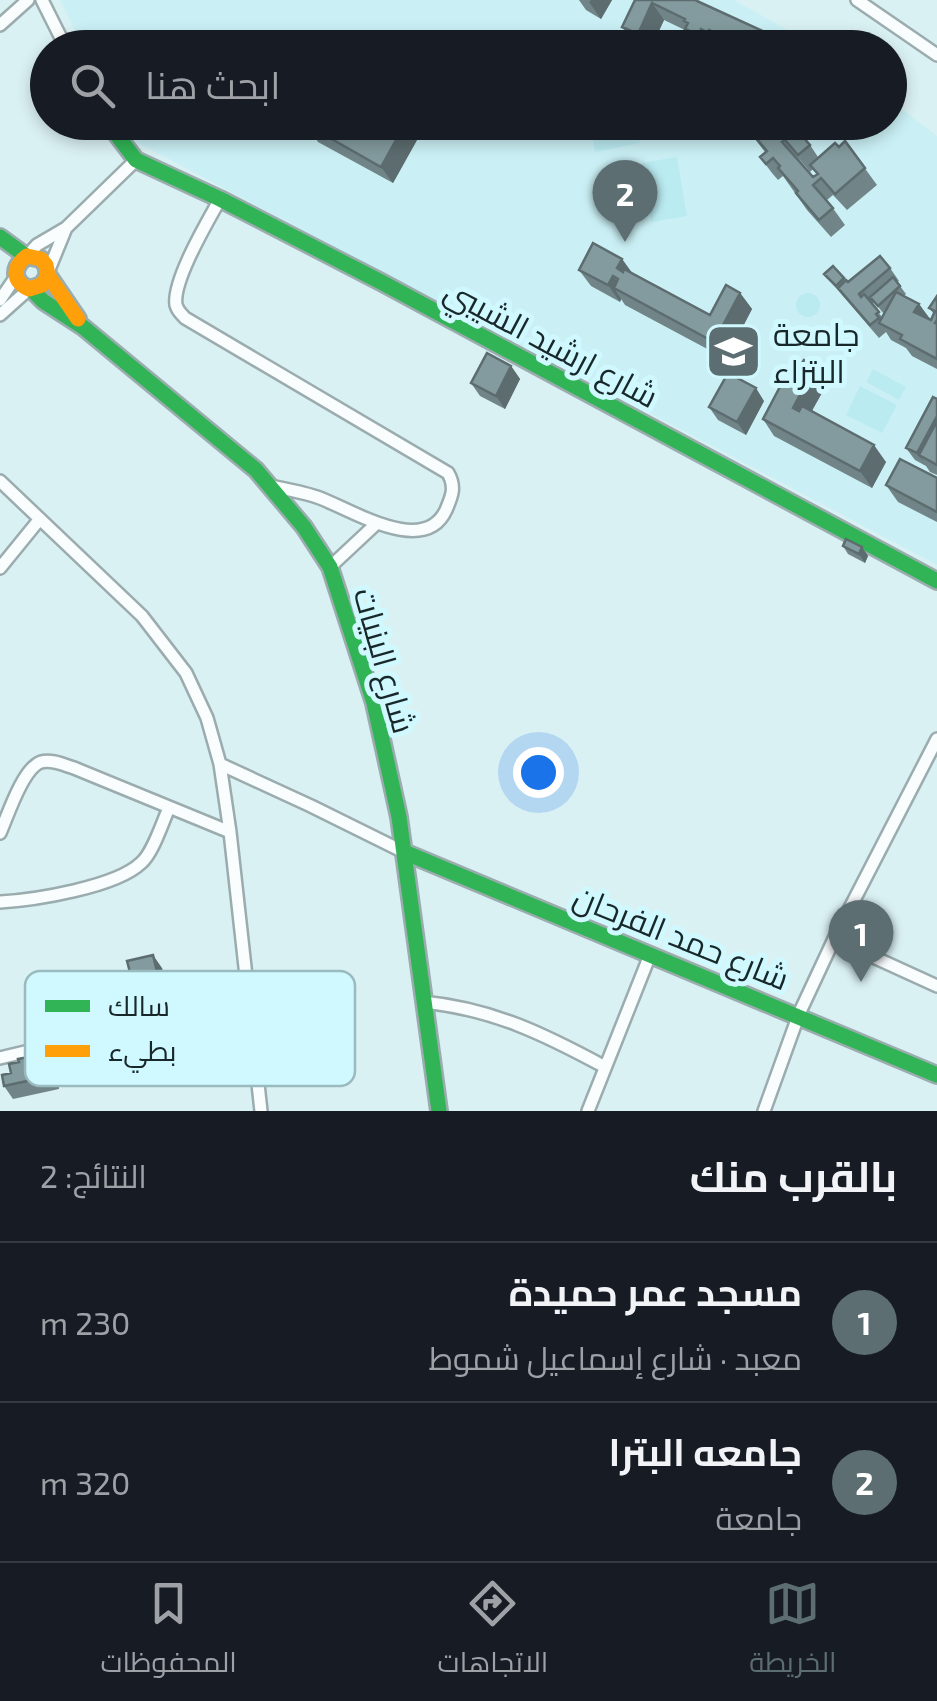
<!DOCTYPE html>
<html lang="ar">
<head>
<meta charset="utf-8">
<style>
  :root { --surface:#171b24; --page:#242831; --text:#f1f3f6; --muted:#9ea1a6; --line:#363941; --accent:#5c6e71 }
  body { margin:0; font-family:"Exo 2",Cairo,sans-serif; background:var(--page); color:var(--text); direction:rtl }
  .you { position:absolute; left:538px; top:772px; width:35px; height:35px; margin:-25px; border:8px solid #fff; border-radius:50%; background:#1a73e8; box-shadow:0 0 0 15px #1a73e833 }
  .badge { display:grid; place-items:center; width:65px; height:65px; border-radius:50%; background:var(--accent); color:#fff; font-size:32px; font-weight:700 }
  .pin { position:absolute; translate:-50% -82px; filter:drop-shadow(0 2px 5px #0008) }
  .pin::after { content:''; position:absolute; top:52px; width:35px; height:30px; background:inherit; clip-path:polygon(0 0,100% 0,50% 100%) }
  .list { margin:0; padding:0; list-style:none }
  h2 { display:flex; justify-content:space-between; align-items:center; height:130px; margin:0; padding:0 40px; font-size:42px }
  h2 small { font-size:32px; font-weight:400; color:var(--muted) }
  .list li { display:grid; grid-template-columns:65px 1fr auto; gap:30px; align-items:center; box-sizing:border-box; height:160px; padding:0 40px; border-top:2px solid var(--line) }
  .list b { display:block; font-size:38px; white-space:nowrap }
  .list p { margin:0; font-size:32px; white-space:nowrap; color:var(--muted) }
  .list em { font-size:32px; font-style:normal; color:var(--muted) }
  .icon { flex:none; width:55px; height:55px; fill:none; stroke:currentColor; stroke-width:2; stroke-linecap:round; stroke-linejoin:round }
  .map { position:relative; flex:none; width:937px; height:1111px; overflow:hidden; direction:ltr }
  .search { position:absolute; background:var(--surface); box-shadow:0 5px 15px #0003; left:30px; right:30px; top:30px; height:110px; display:flex; align-items:center; gap:25px; box-sizing:border-box; padding:0 35px; border-radius:55px; color:var(--muted); font-size:38px }
  .sheet { height:450px; background:var(--surface) }
  nav { display:flex; justify-content:space-around; align-items:center; box-sizing:border-box; height:140px; border-top:2px solid var(--line); background:var(--surface); font-size:28px; color:var(--muted) }
  nav a { display:grid; justify-items:center; gap:5px }
  nav .on { color:var(--accent) }
  .map>svg:first-child { display:block }
  .built { fill:#caf0f5 }
  .green { fill:#baebf1 }
  .lines { fill:none; stroke-linecap:round; stroke-linejoin:round }
  .street-casing { stroke:#9bacaf; stroke-width:16 }
  .fast-casing { stroke:#9bacaf; stroke-width:20 }
  .slow-casing { stroke:#9bacaf; stroke-width:20 }
  .street { stroke:#f9fdfd; stroke-width:11 }
  .fast { stroke:#30b455; stroke-width:15 }
  .slow { stroke:#ff9f0a; stroke-width:15 }
  .wall { fill:#718588; fill-rule:evenodd }
  .shaded-wall { fill:#5c6c6f }
  .building { fill:#839b9e; stroke:#5c6c6f; stroke-width:2.5 }
  .labels { text-anchor:middle; dominant-baseline:central; stroke-width:10; stroke-linejoin:round; paint-order:stroke }
  .poi-label { font-size:32px; fill:#18282a; stroke:#d0f9ff; text-anchor:start }
  .street-label { font-size:32px; fill:#18282a; stroke:#d0f9ff }
  .key { fill:#d0f9ff; stroke:#99babf; stroke-width:2.5 }
  .key-label { font-size:28px; fill:#18282a }
</style>
</head>
<body>
<div class="map">
<svg width="937" height="1111" viewBox="0 0 937 1111">
  <rect width="100%" height="100%" fill="#daf1f4"/>
  <path class="built" d="M60,0H734L818,47H83Z
    M890,100L937,136V565L123,135L118,123L890,122Z"/>
  <path class="green" d="M590,123H636L640,143L595,152Z
    M677,157L687,216L651,222L641,163Z
    M796 305a12 12 0 1 1 24 0a12 12 0 1 1-24 0Z
    M873,369L906,387L899,400L866,382Z
    M860,386L897,405L882,433L846,415Z"/>
  <g class="lines">
    <defs>
      <path id="street" d="M42,0L66,48
        M857,0L937,55
        M0,25L28,0
        M220,199C208,221 172,281 176,305C178,312 181,313 185,318L448,473C456,487 452,496 446,510C424,558 349,508 317,497C302,492 286,489 270,486
        M27,256L37,245L66,228L136,160
        M48,272L66,228
        M0,300L15,278
        M0,315L29,289
        M0,481L142,616L186,673L207,718L220,764L230,832L261,1111
        M330,567L376,524
        M0,568L39,520
        M220,764L311,806L404,852
        M0,833C8,815 23,768 41,762C52,759 64,765 74,768L230,832
        M0,902C35,900 116,887 141,863C153,853 162,823 169,808
        M834,939L937,986
        M423,1002C493,1009 544,1034 605,1067
        M0,1058L248,999
        M588,1111L650,955
        M764,1111L799,1014L834,939L937,739"/>
      <path id="fast" d="M107,122L136,160L220,199L381,282L937,581
        M0,237L26,256
        M31,289L43,301L83,327L256,470L304,527L330,567L374,703L399,817L439,1111
        M404,852L937,1075"/>
      <path id="slow" d="M48,275L42,285L29,289C12,281 12,267 27,256L41,259L46,265L48,275L78,319"/>
    </defs>
    <use href="#street" class="street-casing"/>
    <use href="#fast" class="fast-casing"/>
    <use href="#slow" class="slow-casing"/>
    <use href="#street" class="street"/>
    <use href="#fast" class="fast"/>
    <use href="#slow" class="slow"/>
  </g>
  <path class="wall" d="M579,0H612L601,19L586,10Z
    M635,0H695L777,48L713,46L701,48L697,46L687,31L664,20L651,48H643L634,43L622,27Z
    M142,122H154L155,127L149,128L145,123Z
    M427,122L393,183L318,142L307,125Z
    M742,122L779,138L781,137L775,128L810,145L818,157L839,147L845,141L877,185L847,210L833,195L827,200L845,225L831,237L807,210L783,176L778,180L772,173L760,157L765,152ZM797,156L810,172L813,169L817,174L813,177Z
    M622,259L633,274L710,315L740,293L752,309L726,359L625,305L621,299L620,302L591,286L579,270Z
    M833,266L848,282L890,268L899,281L897,282L906,294L904,296L919,304L931,320L934,314L929,308L937,296V369L912,356L906,348L891,340L886,332L879,338L824,274ZM874,302L884,314L882,317L872,304Z
    M511,366L520,379L505,409L480,396L471,383Z
    M820,379L817,384L823,391L812,411L886,462L872,488L774,436L763,419Z
    M937,399V475L930,472L926,466L915,460L906,448Z
    M764,401L746,435L718,420L709,407Z
    M937,478V522L898,502L886,485Z
    M843,546L862,547L868,556L865,563L848,554Z
    M162,968L170,1002L144,1008L136,995Z
    M54,1066L59,1089L13,1099L4,1086Z"/>
  <path class="shaded-wall" d="M591,0H612L601,19L589,2Z
    M652,3L664,20L651,48H647L638,34Z
    M701,29L713,46V48H707L699,35Z
    M709,30L721,47L719,48L708,33Z
    M767,33L777,48H759Z
    M406,122H427L393,183L381,167Z
    M622,259L634,276L617,268Z
    M613,276L625,293L614,288L621,299L620,302L608,285Z
    M740,293L752,309L726,359L714,342Z
    M919,304L931,321L914,312Z
    M808,362L820,379L817,383L823,391L804,424L793,408L804,370Z
    M511,366L520,379L505,409L496,396Z
    M756,388L764,401L746,435L737,422Z
    M937,416V445L919,455L926,466L917,453Z
    M874,445L886,462L872,488L860,471Z
    M862,547L868,556L865,563L859,554Z
    M153,955L162,968L170,1002L161,989Z
    M45,1054L54,1066L59,1089L50,1076Z"/>
  <path class="building" d="M635,0H695L767,33L759,48H739L740,45L709,30L708,33L701,29L699,35L685,29L688,23L684,21L685,19L652,3L638,34L622,27Z
    M308,122H406L381,167L307,125Z
    M742,122H766L779,138L782,136L775,128L780,122H790L810,145L798,155L785,140L782,142L813,177L818,174L810,165L835,143L839,147L845,141L865,168L835,194L821,178L813,185L833,208L819,220L796,193L798,191L778,168L780,166L773,158L766,164L760,157L767,151Z
    M593,243L622,259L617,268L623,272L624,269L710,315L726,285L740,293L714,342L614,288L618,279L613,276L608,285L579,270Z
    M880,256L890,268L859,294L861,297L864,294L879,312L876,314L879,318L870,325L838,288L846,280L848,282Z
    M833,266L844,278L836,286L824,274Z
    M893,277L900,286L878,306L870,297Z
    M896,292L919,304L914,312L931,320L935,311L929,308L937,296V320L935,323L937,324V359L900,339L902,335L879,323Z
    M487,353L511,366L496,396L471,383Z
    M804,360L808,362L804,370L811,374L793,408L799,411L802,406L874,445L860,471L763,419L792,364L799,368Z
    M728,373L756,388L737,422L709,407Z
    M933,397L937,399V416L917,453L906,448Z
    M937,421V465L919,455Z
    M900,459L937,478V512L886,485Z
    M846,539L862,547L859,554L843,546Z
    M153,955L161,989L136,995L127,961Z
    M45,1054L50,1076L4,1086L2,1075L11,1073L9,1064L19,1062L18,1059Z"/>
  <defs>
    <symbol id="university-square" viewBox="-11 -11 22 22"><rect x="-9" y="-9" width="18" height="18" rx="4" fill="#5c6e71" stroke="#d0f9ff"/><path d="M0-5L7-2L0 1L-7-2ZM-4 1L0 2.5L4 1V4Q0 6-4 4Z" fill="#fff"/></symbol>
  </defs>
  <g fill-rule="evenodd">
    <use href="#university-square" x="702" y="320" width="63" height="63"/>
  </g>
  <g class="labels">
    <g class="poi-label">
      <text x="773" y="333">جامعة<tspan x="773" dy="37">البتراء</tspan></text>
    </g>
    <g class="street-label">
      <text transform="translate(552 342) rotate(28)">شارع ارشيد الشيبي</text>
      <text transform="translate(386 660) rotate(74)">شارع البنيات</text>
      <text transform="translate(682 936) rotate(22)">شارع حمد الفرحان</text>
    </g>
  </g>
  <rect x="25" y="971" width="330" height="115" rx="15" class="key"/>
  <rect x="45" y="1000" width="45" height="12" fill="#30b455"/>
  <rect x="45" y="1045" width="45" height="12" fill="#ff9f0a"/>
  <g class="key-label">
    <text x="108" y="1016">سالك</text>
    <text x="108" y="1061">بطيء</text>
  </g>
</svg>
<div class="you"></div>
<div class="pin badge" style="left:861px;top:982px">1</div>
<div class="pin badge" style="left:625px;top:242px">2</div>
<div class="search"><svg class="icon" aria-label="search" viewBox="0 0 24 24"><circle cx="10" cy="10" r="6"/><path d="M15 15l6 6"/></svg>ابحث هنا</div>
</div>
<section class="sheet">
<h2>بالقرب منك<small>النتائج: 2</small></h2>
<ul class="list">
<li><span class="badge">1</span><div><b>مسجد عمر حميدة</b><p>معبد · شارع إسماعيل شموط</p></div><em>230 m</em></li>
<li><span class="badge">2</span><div><b>جامعه البترا</b><p>جامعة</p></div><em>320 m</em></li>
</ul>
</section>
<nav>
<a class="on"><svg class="icon" aria-label="map" viewBox="0 0 24 24"><path d="M3 6l6-2 6 2 6-2v14l-6 2-6-2-6 2zM9 4v14M15 6v14"/></svg>الخريطة</a>
<a><svg class="icon" aria-label="directions" viewBox="0 0 24 24"><path d="M12 3l9 9-9 9-9-9zM9 14v-3h6M13 9l2 2-2 2"/></svg>الاتجاهات</a>
<a><svg class="icon" aria-label="saved" viewBox="0 0 24 24"><path d="M7 4h10v16l-5-4-5 4z"/></svg>المحفوظات</a>
</nav>
</body>
</html>
